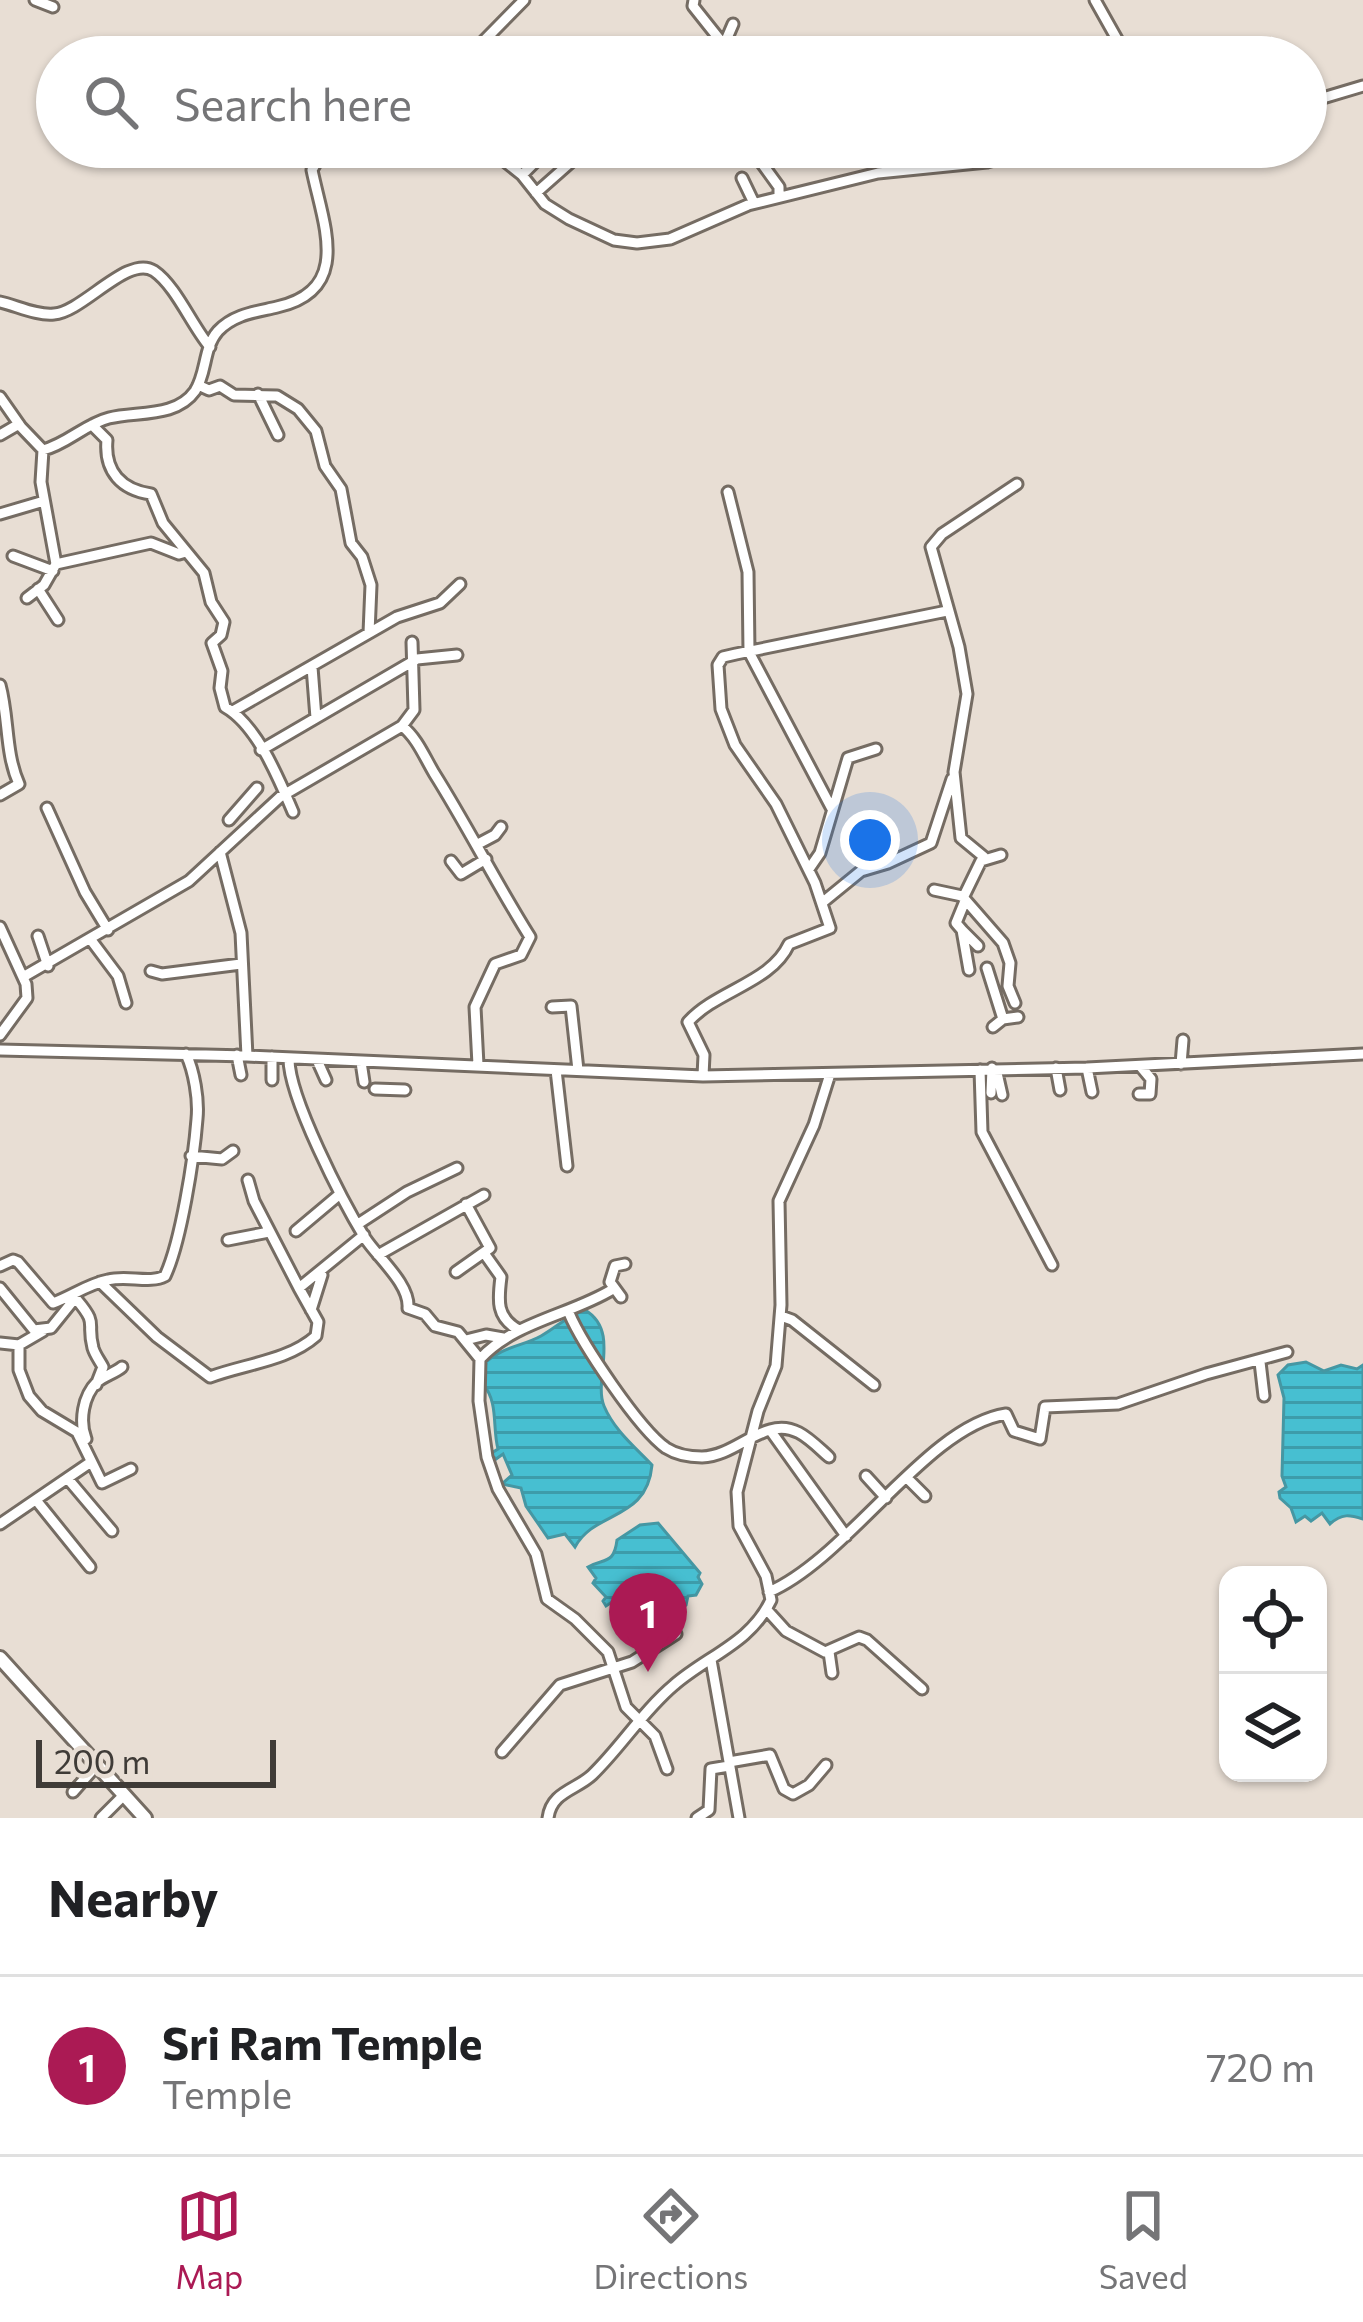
<!DOCTYPE html>
<html lang="en">
<head>
<meta charset="utf-8">
<style>
  :root { --surface:#fff; --page:#f2f2f2; --text:#202124; --muted:#757577; --line:#e0e0e0; --accent:#ab1a54 }
  body { margin:0; font-family:Commissioner,sans-serif; background:var(--page); color:var(--text) }
  .controls { position:absolute; right:36px; bottom:36px; display:grid; overflow:hidden; border-radius:24px; box-shadow:0 3px 9px #0004 }
  .controls button { width:108px; height:108px; display:grid; place-items:center; padding:0; border:0; border-bottom:3px solid var(--line); background:var(--surface); color:var(--text); font:60px sans-serif }
  .scale { position:absolute; left:36px; bottom:30px; width:240px; box-sizing:border-box; padding-left:12px; border:6px solid #3f3b37; border-top:0; font-size:33px; line-height:42px; white-space:nowrap; color:#3f3b37; -webkit-text-stroke:9px #e8ded4; paint-order:stroke }
  .you { position:absolute; left:870px; top:840px; width:42px; height:42px; margin:-30px; border:9px solid #fff; border-radius:50%; background:#1a73e8; box-shadow:0 0 0 18px #1a73e833 }
  .badge { display:grid; place-items:center; width:78px; height:78px; border-radius:50%; background:var(--accent); color:#fff; font-size:39px; font-weight:700 }
  .pin { position:absolute; translate:-50% -99px; filter:drop-shadow(0 3px 6px #0008) }
  .pin::after { content:''; position:absolute; top:63px; width:42px; height:36px; background:inherit; clip-path:polygon(0 0,100% 0,50% 100%) }
  .list { margin:0; padding:0; list-style:none }
  h2 { display:flex; justify-content:space-between; align-items:center; height:156px; margin:0; padding:0 48px; font-size:51px }
  h2 small { font-size:39px; font-weight:400; color:var(--muted) }
  .list li { display:grid; grid-template-columns:78px 1fr auto; gap:36px; align-items:center; box-sizing:border-box; height:180px; padding:0 48px; border-top:3px solid var(--line) }
  .list b { display:block; font-size:45px; white-space:nowrap }
  .list p { margin:0; font-size:39px; white-space:nowrap; color:var(--muted) }
  .list em { font-size:39px; font-style:normal; color:var(--muted) }
  .icon { flex:none; width:66px; height:66px; fill:none; stroke:currentColor; stroke-width:2; stroke-linecap:round; stroke-linejoin:round }
  .map { position:relative; flex:none; width:1363px; height:1818px; overflow:hidden }
  .search { position:absolute; background:var(--surface); box-shadow:0 3px 9px #0004; left:36px; right:36px; top:36px; height:132px; display:flex; align-items:center; gap:30px; box-sizing:border-box; padding:0 42px; border-radius:66px; color:var(--muted); font-size:45px }
  .sheet { height:336px; background:var(--surface) }
  nav { display:flex; justify-content:space-around; align-items:center; box-sizing:border-box; height:168px; border-top:3px solid var(--line); background:var(--surface); font-size:33px; color:var(--muted) }
  nav a { display:grid; justify-items:center; gap:6px }
  nav .on { color:var(--accent) }
  .map>svg:first-child { display:block }
  .water { fill:url(#water-rules); stroke:#4597a3; stroke-width:3 }
  .lines { fill:none; stroke-linecap:round; stroke-linejoin:round }
  .minor-casing { stroke:#756c63; stroke-width:15 }
  .major-casing { stroke:#756c63; stroke-width:18 }
  .minor { stroke:#fff; stroke-width:9 }
  .major { stroke:#fff; stroke-width:12 }
</style>
</head>
<body>
<div class="map">
<svg width="1363" height="1818" viewBox="0 0 1363 1818">
  <defs>
    <pattern id="water-rules" width="6" height="5" patternUnits="userSpaceOnUse" patternTransform="scale(3)"><rect width="6" height="5" fill="#47bfd1"/><path d="M0 2.5h6" fill="none" stroke="#3d9caa"/></pattern>
  </defs>
  <rect width="100%" height="100%" fill="#e8ded4"/>
  <path class="water" d="M585,1310C621,1331 593,1380 604,1406C614,1430 635,1447 652,1465C647,1521 595,1510 575,1547L565,1534L548,1538L526,1506L521,1488L502,1484L512,1475L503,1454L496,1459L490,1454L498,1449C492,1427 499,1403 483,1384L486,1362C502,1347 523,1346 541,1336C557,1327 567,1316 585,1310Z
    M1306,1362L1324,1371L1341,1365L1357,1369L1363,1365V1519C1350,1515 1342,1513 1330,1524L1322,1513L1311,1521L1305,1516L1296,1522L1291,1508L1280,1498L1279,1492L1286,1487L1282,1476L1284,1398L1278,1375L1288,1365Z
    M658,1523L700,1573L698,1577L702,1584L696,1595L688,1596L686,1605L669,1617H659L645,1633L623,1618L612,1602L606,1606L603,1601L606,1597L593,1583L596,1578L588,1567C604,1558 614,1565 617,1540L640,1525Z"/>
  <g class="lines">
    <defs>
      <path id="minor" d="M35,0L53,7
        M694,0L693,6L724,45V57
        M1095,0L1127,57
        M724,45L733,24
        M468,57L524,0
        M605,57H613
        M1306,103L1363,86
        M487,147L522,175L545,204L569,219L614,240L637,243L670,239L748,205L878,173L987,162L1011,155L1020,158L1090,147
        M750,147L779,187V196
        M522,175L550,147
        M742,178L754,203
        M536,193L588,147
        M0,302C15,305 37,316 54,314C83,312 128,254 154,271C176,286 192,326 210,347
        M198,385L209,390L220,386L234,395L277,396L298,409L316,431L325,466L341,489L351,543L362,557L371,585L369,633
        M258,394L278,435
        M0,397L21,427L43,450C67,444 85,424 109,418C137,411 176,418 195,391C207,373 203,348 218,331C234,314 256,312 277,307C353,290 323,224 312,170L325,147
        M92,425L107,440C104,472 122,490 151,494L163,523L204,573L211,602L224,622L221,635L212,643L222,671L220,688L225,707C257,725 279,779 293,812
        M0,435L19,424
        M728,492L748,572L749,652L832,809
        M0,514L44,501
        M13,556L53,571
        M56,564L151,543L179,554L186,552
        M38,589L58,620
        M27,598L44,585L56,564L41,482L43,450
        M312,667L316,718
        M0,685C9,718 5,753 19,784L0,795
        M233,711L397,617L440,603L460,584
        M402,726L414,710L412,642
        M261,750L417,659L457,655
        M47,808L85,892L108,930
        M229,820L257,788
        M478,844L495,835L501,827
        M220,852L241,933L247,1056
        M984,857L961,838L954,772L967,694L959,647L931,547L942,534L1017,484
        M451,861L461,874L486,859
        M809,869L820,853L848,758L876,749
        M934,890L962,896L1003,943L1010,963L1008,986L1015,1003
        M963,898L981,861L1001,855
        M965,901L956,923L962,930L969,970
        M823,902L861,871L888,863L931,843L952,779
        M0,927L26,984L27,998L0,1035
        M962,930L978,946
        M38,936L48,966
        M91,940L118,976L126,1003
        M987,968L1003,1019
        M151,971L162,974L241,964
        M23,977L189,881L280,797L402,726C417,738 424,756 434,773C468,827 496,883 530,937L521,955L495,964L475,1007L478,1065
        M552,1007L571,1006L578,1070
        M993,1027L1003,1019L1018,1017
        M0,1050L247,1056L703,1076L1087,1068L1363,1054
        M237,1055L241,1075
        M289,1058C288,1096 343,1202 365,1238C378,1258 410,1284 408,1308L425,1314L435,1326L458,1332L480,1359L479,1401L487,1457L498,1489L536,1554L547,1599L575,1619L608,1652L626,1707L655,1736L667,1769
        M317,1060L326,1080
        M361,1062L364,1082
        M1181,1064L1183,1040
        M1056,1068L1060,1090
        M1087,1068L1092,1092
        M556,1070L567,1166
        M980,1070L982,1132L1052,1265
        M991,1072L997,1073L1002,1095
        M703,1076L704,1055L688,1022C717,990 771,983 789,944L830,928L815,883L776,804L735,745L721,709L718,665L723,657L736,654L947,611
        M272,1080V1057
        M375,1089L405,1090
        M991,1093L992,1068
        M1139,1094H1150L1151,1079L1141,1067
        M191,1156L222,1159L233,1151
        M248,1180L254,1201L299,1288L364,1235
        M358,1224L407,1192L457,1168
        M296,1231L340,1194
        M228,1240L269,1232
        M484,1253L501,1277C498,1300 496,1318 519,1330
        M378,1255L484,1195
        M0,1266L13,1260L18,1262L53,1303C72,1296 88,1284 108,1280C127,1275 150,1284 165,1276C181,1242 194,1158 197,1119C199,1099 194,1071 186,1054
        M456,1272L490,1248L466,1204
        M100,1282L157,1337L210,1377C244,1364 288,1361 316,1336L318,1322L299,1288
        M0,1288L34,1330L51,1328L72,1302L77,1300C99,1326 86,1321 93,1348C95,1355 100,1361 103,1367L96,1385
        M621,1297L610,1282L615,1266L625,1264
        M311,1310L322,1275
        M569,1313C582,1344 639,1429 666,1448C677,1455 689,1457 702,1457C728,1456 747,1436 770,1430L846,1536
        M781,1316L792,1320L874,1385
        M466,1340L486,1335L503,1338
        M0,1343L19,1345L43,1331
        M19,1345V1370L29,1396L42,1411L77,1432L102,1483L131,1469
        M480,1359C515,1321 571,1315 613,1289
        M1260,1362L1264,1396
        M770,1430C795,1422 811,1441 829,1457
        M86,1439C79,1421 83,1396 97,1382C104,1376 115,1373 122,1367
        M866,1476L886,1498
        M907,1478L925,1496
        M68,1479L112,1531
        M36,1500L90,1567
        M0,1524L91,1462
        M769,1592C849,1557 927,1426 1006,1414L1014,1431L1040,1439L1045,1407L1118,1404L1206,1374L1287,1352
        M767,1610L786,1631L825,1652L859,1637L867,1640L922,1689
        M829,1652L832,1673
        M711,1660L739,1818
        M502,1752L560,1685L632,1662L676,1634
        M729,1762L770,1755L784,1789L793,1794L809,1785L826,1765
        M73,1792L95,1767
        M101,1818L124,1795
        M548,1818C551,1792 576,1790 592,1775C621,1747 643,1711 674,1685C707,1656 751,1643 771,1600L766,1576L739,1526L737,1492L758,1411L776,1366L781,1305L779,1201L814,1125L830,1074
        M697,1818L709,1810L711,1769L729,1766"/>
      <path id="major" d="M0,1658L145,1818"/>
    </defs>
    <use href="#minor" class="minor-casing"/>
    <use href="#major" class="major-casing"/>
    <use href="#minor" class="minor"/>
    <use href="#major" class="major"/>
  </g>
</svg>
<div class="controls">
<button><svg class="icon" aria-label="locate" viewBox="0 0 24 24"><circle cx="12" cy="12" r="6"/><path d="M12 2v4M12 18v4M2 12h4M18 12h4"/></svg></button>
<button><svg class="icon" aria-label="layers" viewBox="0 0 24 24"><path d="M12 4l9 5-9 5-9-5zM3 14l9 5 9-5"/></svg></button>
</div>
<div class="scale">200 m</div>
<div class="you"></div>
<div class="pin badge" style="left:648px;top:1672px">1</div>
<div class="search"><svg class="icon" aria-label="search" viewBox="0 0 24 24"><circle cx="10" cy="10" r="6"/><path d="M15 15l6 6"/></svg>Search here</div>
</div>
<section class="sheet">
<h2>Nearby<small></small></h2>
<ul class="list">
<li><span class="badge">1</span><div><b>Sri Ram Temple</b><p>Temple</p></div><em>720 m</em></li>
</ul>
</section>
<nav>
<a class="on"><svg class="icon" aria-label="map" viewBox="0 0 24 24"><path d="M3 6l6-2 6 2 6-2v14l-6 2-6-2-6 2zM9 4v14M15 6v14"/></svg>Map</a>
<a><svg class="icon" aria-label="directions" viewBox="0 0 24 24"><path d="M12 3l9 9-9 9-9-9zM9 14v-3h6M13 9l2 2-2 2"/></svg>Directions</a>
<a><svg class="icon" aria-label="saved" viewBox="0 0 24 24"><path d="M7 4h10v16l-5-4-5 4z"/></svg>Saved</a>
</nav>
</body>
</html>
